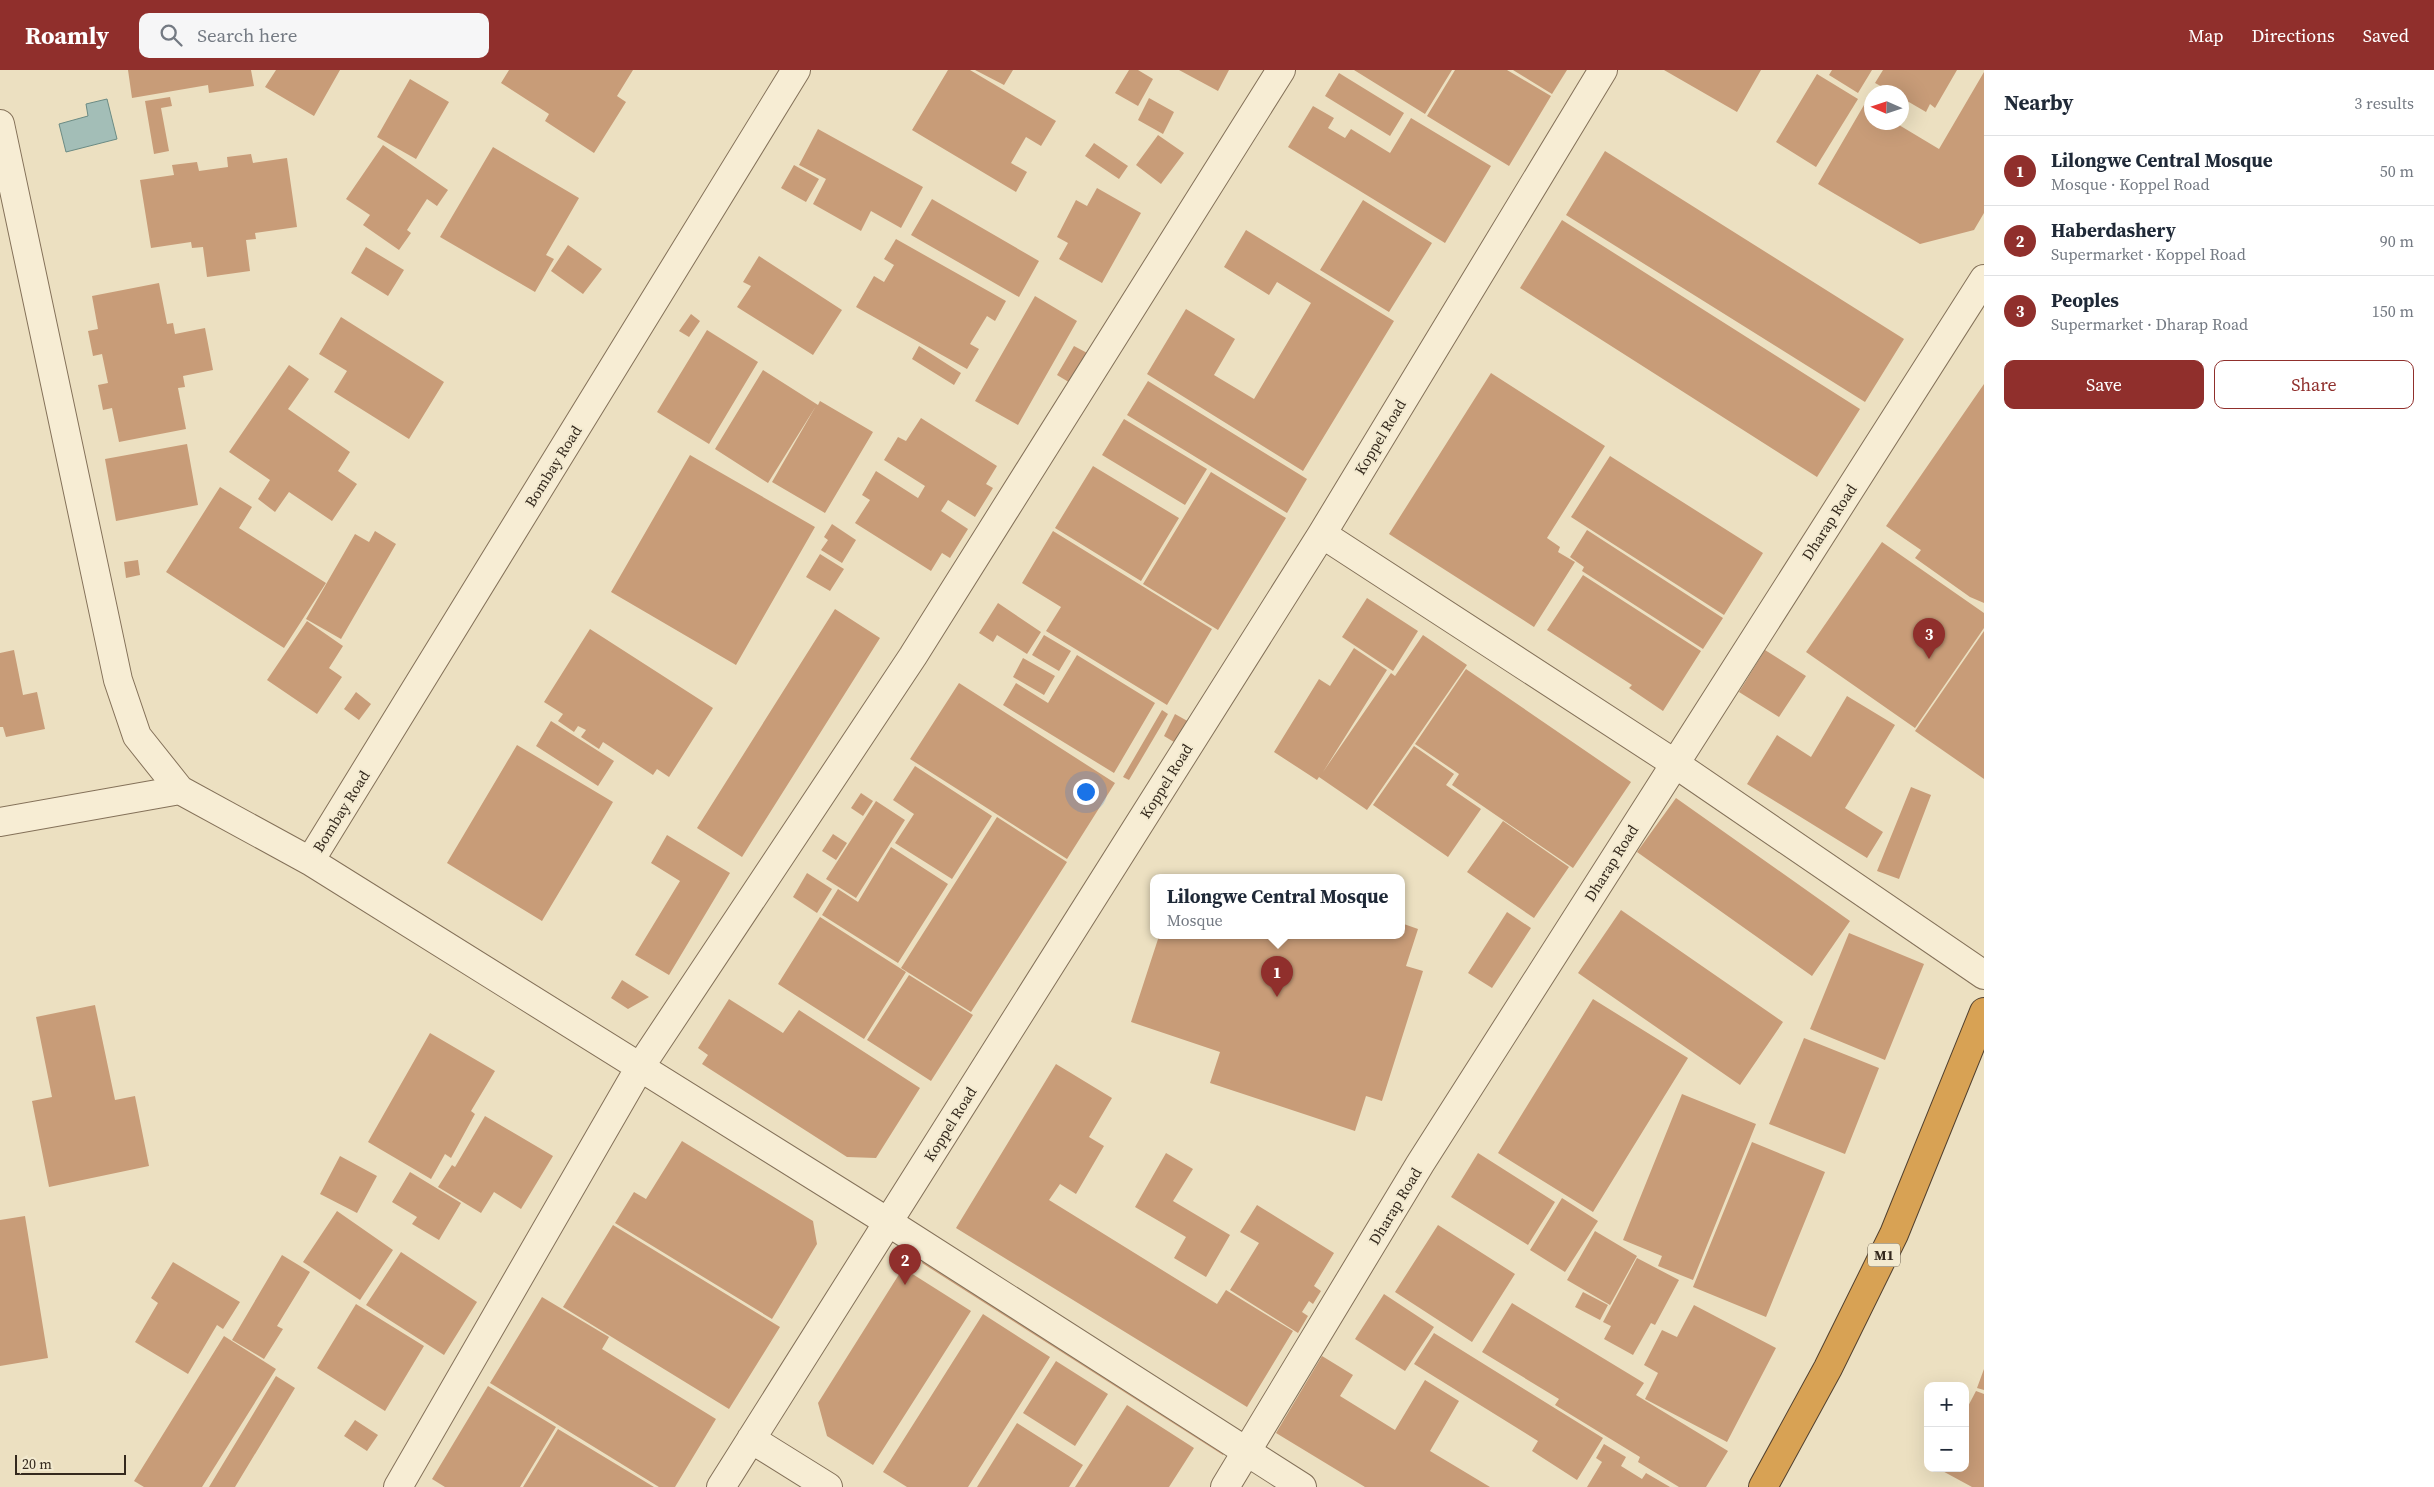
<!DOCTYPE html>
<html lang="en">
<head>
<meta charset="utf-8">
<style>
  :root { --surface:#fff; --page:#f6f6f7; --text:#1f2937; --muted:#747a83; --line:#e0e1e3; --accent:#902f2c }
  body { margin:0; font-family:"Source Serif 4",serif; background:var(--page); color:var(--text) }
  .controls { position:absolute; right:15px; bottom:15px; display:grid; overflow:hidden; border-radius:10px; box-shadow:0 5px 20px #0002 }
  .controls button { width:45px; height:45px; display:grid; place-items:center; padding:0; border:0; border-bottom:1px solid var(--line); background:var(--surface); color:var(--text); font:25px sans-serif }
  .compass { position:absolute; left:1864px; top:15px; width:45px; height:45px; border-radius:50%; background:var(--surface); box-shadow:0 5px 20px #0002; rotate:273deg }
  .scale { position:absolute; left:15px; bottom:12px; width:111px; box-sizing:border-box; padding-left:5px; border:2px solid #34291d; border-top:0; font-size:14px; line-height:18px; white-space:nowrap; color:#34291d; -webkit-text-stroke:4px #f3ead0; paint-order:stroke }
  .you { position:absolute; left:1085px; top:721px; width:18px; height:18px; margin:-12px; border:4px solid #fff; border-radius:50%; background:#1a73e8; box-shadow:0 0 0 8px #1a73e833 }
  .badge { display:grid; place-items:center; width:32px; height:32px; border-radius:50%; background:var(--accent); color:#fff; font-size:16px; font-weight:700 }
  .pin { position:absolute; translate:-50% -41px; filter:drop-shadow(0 1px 2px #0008) }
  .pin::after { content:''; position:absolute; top:26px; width:18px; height:15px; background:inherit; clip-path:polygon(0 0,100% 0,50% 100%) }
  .popup { position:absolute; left:1150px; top:804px; width:255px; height:65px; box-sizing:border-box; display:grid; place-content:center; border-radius:10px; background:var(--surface); filter:drop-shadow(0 1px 4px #0005); font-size:16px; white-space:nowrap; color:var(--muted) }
  .popup b { font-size:19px; color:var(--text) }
  .popup::after { content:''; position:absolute; left:50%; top:100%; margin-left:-10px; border:10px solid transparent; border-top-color:var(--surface) }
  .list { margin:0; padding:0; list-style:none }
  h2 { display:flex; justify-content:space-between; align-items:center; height:65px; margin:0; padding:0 20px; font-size:21px }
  h2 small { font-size:16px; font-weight:400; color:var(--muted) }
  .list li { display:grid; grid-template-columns:32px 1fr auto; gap:15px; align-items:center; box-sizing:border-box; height:70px; padding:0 20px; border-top:1px solid var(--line) }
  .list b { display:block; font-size:19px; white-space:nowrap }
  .list p { margin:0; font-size:16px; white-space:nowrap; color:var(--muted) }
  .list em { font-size:16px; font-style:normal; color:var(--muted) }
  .actions { display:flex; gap:10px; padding:15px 20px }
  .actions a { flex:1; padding:11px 0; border:1px solid var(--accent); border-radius:10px; text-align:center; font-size:18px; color:var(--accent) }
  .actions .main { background:var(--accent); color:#fff }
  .icon { flex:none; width:28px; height:28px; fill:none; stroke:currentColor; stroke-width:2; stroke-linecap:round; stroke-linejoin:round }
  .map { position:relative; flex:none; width:1984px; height:1417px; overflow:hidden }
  header { display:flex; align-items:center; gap:30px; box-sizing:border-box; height:70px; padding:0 25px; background:var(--accent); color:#fff }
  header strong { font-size:24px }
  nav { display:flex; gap:28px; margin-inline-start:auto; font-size:18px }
  .search { width:350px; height:45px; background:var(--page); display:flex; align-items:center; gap:12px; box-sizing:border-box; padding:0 18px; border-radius:10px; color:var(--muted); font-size:19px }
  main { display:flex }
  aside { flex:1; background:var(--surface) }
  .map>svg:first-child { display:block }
  .water { fill:#a3beb7; stroke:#6b8b84 }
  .building { fill:#c89c78 }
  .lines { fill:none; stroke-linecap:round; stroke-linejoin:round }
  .minor-casing { stroke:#847159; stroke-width:30 }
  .highway-casing { stroke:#52402e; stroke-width:30 }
  .minor { stroke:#f7edd4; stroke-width:28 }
  .highway { stroke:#d8a254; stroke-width:28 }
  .labels { text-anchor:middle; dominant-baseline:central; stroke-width:4; stroke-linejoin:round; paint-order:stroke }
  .shield { fill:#f3ead0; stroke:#6d6353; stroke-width:1 }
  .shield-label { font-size:14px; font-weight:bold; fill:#34291d }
  .street-label { font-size:15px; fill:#34291d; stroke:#f3ead0 }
</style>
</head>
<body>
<header>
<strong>Roamly</strong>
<div class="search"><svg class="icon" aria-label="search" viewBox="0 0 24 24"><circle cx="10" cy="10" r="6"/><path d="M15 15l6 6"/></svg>Search here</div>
<nav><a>Map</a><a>Directions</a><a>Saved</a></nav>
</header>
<main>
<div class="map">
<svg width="1984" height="1417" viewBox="0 0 1984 1417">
  <rect width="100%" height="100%" fill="#ece0c1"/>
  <path class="water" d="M107,29L117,69L66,82L59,54L88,46L86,34Z"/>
  <path class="building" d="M128,0H251L254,16L209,23L208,15L132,28Z
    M276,0H340L314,46L265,17Z
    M509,0H633L617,26L626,32L594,83L545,51L549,44L501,13Z
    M948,0H970L1056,51L1041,76L1026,67L1011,93L1027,102L1016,122L912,60Z
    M975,0H1013L1004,15Z
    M1129,0H1138L1153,9L1138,36L1115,23Z
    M1179,0H1229L1218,21Z
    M1354,0H1452L1425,44Z
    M1455,0H1507L1551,26L1509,96L1427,46Z
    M1513,0H1567L1552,24Z
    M1664,0H1761L1737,42Z
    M1832,0H1872L1858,23L1829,5Z
    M1883,0H1957L1935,38L1930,34L1926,42L1902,28V22H1892L1875,13Z
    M1984,2V143L1974,160L1920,174L1818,114L1864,35L1872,39V52H1894L1939,79Z
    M1339,3L1404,43L1390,66L1325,26Z
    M1817,4L1858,29L1816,97L1776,72Z
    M410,9L449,32L416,89L377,67Z
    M170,27L172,36L161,38L169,81L154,84L145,31Z
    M1149,28L1174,42L1163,64L1138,50Z
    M1313,36L1334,48L1328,58L1345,68L1351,59L1390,83L1411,48L1491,96L1445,173L1288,77Z
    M818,59L923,117L901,158L871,141L861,161L813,134L826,109L799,95Z
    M1158,65L1184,83L1161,114L1136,95Z
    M1094,73L1128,96L1119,109L1085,86Z
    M383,75L448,120L437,136L427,129L407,160L411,163L399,180L363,155L370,145L346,129Z
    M493,77L579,128L546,185L554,189L535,222L440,167Z
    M1605,81L1904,269L1865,332L1566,145Z
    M251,84L253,93L287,88L297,157L255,163L256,169L246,170L250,201L207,207L203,177L192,178L191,172L151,178L140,110L174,105L172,95L197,92L199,101L228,97L227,87Z
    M794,95L819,109L806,132L781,118Z
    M1097,118L1141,143L1102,213L1059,189L1068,173L1057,167L1076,130L1087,136Z
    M932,129L1039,191L1019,227L911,165Z
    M1363,130L1432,173L1389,242L1320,200Z
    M1562,150L1860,339L1817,407L1520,218Z
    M1246,160L1394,251L1303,401L1147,304L1186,239L1235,269L1214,305L1254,329L1311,233L1277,212L1269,225L1224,197Z
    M896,169L1006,231L995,251L987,246L970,274L979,279L967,299L856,237L874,206L884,212L894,195L884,189Z
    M568,175L602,199L583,224L551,201Z
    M366,177L404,200L388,226L351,203Z
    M759,186L842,240L813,285L737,237L751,216L743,212Z
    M159,213L167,254L173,253L175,264L205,258L213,300L183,306L185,317L178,318L186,359L119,372L112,338L103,340L98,315L108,313L102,284L93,286L88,261L98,259L92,226Z
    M1035,226L1077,251L1018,355L975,331Z
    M691,244L700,251L689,267L679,261Z
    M341,247L444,312L409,369L334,322L347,301L319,284Z
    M707,260L758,292L709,374L657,342Z
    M919,276L961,303L954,315L912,289Z
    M1074,276L1089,284L1072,314L1057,305Z
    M289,295L309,309L288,339L350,382L338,401L357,414L332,451L289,422L275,442L258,429L270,410L229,382Z
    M763,300L818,335L820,331L873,362L825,443L772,412L816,336L768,413L715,379Z
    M1491,303L1605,376L1547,468L1560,477L1558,482L1575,492L1534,557L1389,464Z
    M1148,311L1307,409L1287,443L1127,345Z
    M1984,314V533L1970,527L1915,488L1921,480L1886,456Z
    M921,348L997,396L986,414L993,418L975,447L948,430L941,441L968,459L950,488L942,483L931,501L855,453L870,430L862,425L876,401L918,428L925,416L884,390L898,367L906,371Z
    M1124,349L1207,399L1185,435L1102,385Z
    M187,374L198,435L116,451L105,389Z
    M690,385L815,457L736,595L611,522Z
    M1610,386L1763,483L1724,545L1571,447Z
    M1093,396L1179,448L1141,511L1055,458Z
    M1211,402L1286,448L1218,560L1143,514Z
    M220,417L252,437L239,458L326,513L284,578L166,502Z
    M832,454L856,470L842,493L821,480L828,470L824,467Z
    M1587,460L1723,548L1703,579L1582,501L1584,497L1570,487Z
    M375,461L396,474L341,569L306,549L355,464L369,472Z
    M1053,461L1212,559L1167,635L1046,561L1061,537L1022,513Z
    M1882,472L1984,543V558L1915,658L1806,582Z
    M820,484L844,499L830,521L806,507Z
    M138,490L140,505L126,508L124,492Z
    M1583,505L1701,581L1663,641L1629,618L1632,615L1547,560Z
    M1367,528L1418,561L1393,601L1342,567Z
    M998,533L1041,562L1027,584L997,565L993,572L979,563Z
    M835,539L880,568L742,787L697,758Z
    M307,551L343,576L329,598L342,607L317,644L267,610Z
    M590,559L713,638L669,707L657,699L653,705L603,672L599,679L581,667L586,660L578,656L574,662L558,651L563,644L544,632Z
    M1984,561V709L1915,661Z
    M1044,565L1071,581L1059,601L1032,585Z
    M1423,565L1467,595L1367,740L1319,707L1317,710L1274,682L1319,609L1330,616L1354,578L1387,600L1323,702L1391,603L1395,606Z
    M14,580L23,625L37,622L45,659L6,667L3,657H0V583Z
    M1765,580L1806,606L1779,647L1739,622Z
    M1077,585L1155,633L1114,703L1003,635L1016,613L1048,633Z
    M1023,588L1055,606L1044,625L1013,607Z
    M1466,599L1631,712L1573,798L1452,715L1459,704L1415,674Z
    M959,613L1115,713L1067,789L910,689Z
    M356,622L371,634L359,650L344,639Z
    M1847,626L1895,655L1845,738L1883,762L1867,788L1747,714L1777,665L1811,687Z
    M1162,640L1168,644L1129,710L1123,707Z
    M1175,644L1191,653L1179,675L1164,666Z
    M551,651L614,691L598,716L536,676Z
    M517,675L613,732L542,851L447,793Z
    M1414,676L1454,704L1446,715L1481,739L1448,787L1373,735Z
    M915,696L992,746L952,809L895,773L914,744L893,730Z
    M1911,717L1931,725L1899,809L1877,801Z
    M861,723L873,731L863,746L851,738Z
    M1676,728L1850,851L1812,906L1637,782Z
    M876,731L905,750L856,828L826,809Z
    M997,747L1067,792L971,942L901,898Z
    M1503,751L1569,797L1534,848L1467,802Z
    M833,764L847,773L836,790L822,781Z
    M667,765L730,803L669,905L635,885L680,811L651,793Z
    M891,777L948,814L898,893L822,845L838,819L858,832Z
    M807,803L832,819L817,843L793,827Z
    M1621,840L1783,952L1740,1015L1578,903Z
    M1507,842L1531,858L1492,918L1468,903Z
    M820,847L906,902L864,969L778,914Z
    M1401,853L1418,859L1406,896L1423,901L1382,1031L1366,1026L1355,1061L1210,1013L1220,982L1131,952L1159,866H1401Z
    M1849,863L1924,894L1885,990L1810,959Z
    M909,905L973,945L931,1011L867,970Z
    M622,910L649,927L628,939L611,928Z
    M729,929L783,963L799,940L920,1018L876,1088L847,1087L702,994L708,985L698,978Z
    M1593,929L1688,988L1593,1142L1498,1083Z
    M95,935L115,1030L135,1026L149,1096L49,1117L32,1031L52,1027L36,947Z
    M430,963L495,1001L471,1041L475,1044L451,1088L445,1084L431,1109L368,1072Z
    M1804,968L1879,998L1845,1084L1769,1054Z
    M1056,994L1112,1028L1089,1067L1104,1076L1076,1124L1060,1114L1049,1130L1217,1234L1226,1220L1293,1261L1247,1337L956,1158Z
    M1682,1024L1756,1054L1693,1210L1658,1196L1662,1186L1623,1170Z
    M485,1046L553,1086L521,1139L494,1122L481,1143L438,1117L452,1095L455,1097Z
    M682,1071L813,1151L817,1174L772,1249L615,1153L634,1122L646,1129Z
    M1752,1072L1825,1102L1766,1247L1693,1217Z
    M1166,1083L1193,1099L1173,1131L1230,1165L1206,1207L1174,1188L1186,1167L1135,1137Z
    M1478,1083L1555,1132L1528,1175L1451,1127Z
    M340,1086L377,1106L357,1143L320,1124Z
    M410,1102L461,1133L439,1170L412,1154L417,1147L392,1132Z
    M1562,1128L1598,1151L1565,1202L1530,1180Z
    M1257,1135L1334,1183L1314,1216L1321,1221L1313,1234L1309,1231L1302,1242L1308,1246L1298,1263L1230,1220L1259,1173L1240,1162Z
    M337,1141L393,1180L360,1230L303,1192Z
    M25,1146L48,1288L0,1296V1150Z
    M613,1155L780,1257L729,1339L563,1237Z
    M1438,1155L1515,1204L1472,1272L1395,1222Z
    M1595,1161L1637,1186L1610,1235L1567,1210Z
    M401,1182L477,1232L444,1285L366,1235Z
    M282,1185L310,1202L277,1256L283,1259L264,1289L232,1270Z
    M925,1187L1226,1380L1223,1385L922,1193Z
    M1637,1188L1679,1210L1655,1255L1651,1253L1633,1285L1604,1269L1611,1256L1603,1252Z
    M173,1192L240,1232L223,1259L217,1255L188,1304L135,1272L158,1233L151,1228Z
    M903,1198L971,1241L873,1395L827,1366L818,1333Z
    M1583,1222L1608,1235L1600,1250L1575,1237Z
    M1384,1224L1434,1257L1405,1301L1355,1269Z
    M542,1227L609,1267L602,1279L716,1349L675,1417H659L490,1313Z
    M1512,1233L1644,1313L1636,1325L1728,1381L1706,1417H1679L1638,1392L1640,1387L1555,1335L1559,1329L1482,1282Z
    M356,1234L424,1276L385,1341L317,1298Z
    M1694,1235L1776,1278L1727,1372L1645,1329L1658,1303L1644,1295L1662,1260L1677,1267Z
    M983,1244L1050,1287L968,1417H907L883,1402Z
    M1434,1263L1603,1368L1577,1410L1532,1381L1538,1371L1414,1294Z
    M224,1266L276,1299L202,1417H144L134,1411Z
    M1322,1286L1353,1305L1340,1326L1395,1360L1425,1310L1459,1331L1430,1381L1490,1417H1365L1276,1363Z
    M1056,1291L1108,1324L1075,1376L1023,1343Z
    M1984,1299V1320L1977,1318Z
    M276,1306L295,1318L235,1417H209Z
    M488,1316L556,1357L520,1417H445L432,1409Z
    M1976,1321L1984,1324V1417H1972L1937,1398H1965V1342Z
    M1127,1335L1194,1378L1169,1417H1075Z
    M355,1350L378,1365L367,1381L344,1366Z
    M1017,1353L1083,1395L1069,1417H977Z
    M558,1359L654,1417H523Z
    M1604,1374L1626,1387L1621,1396L1642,1409L1646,1403L1670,1417H1587L1602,1392L1596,1388Z"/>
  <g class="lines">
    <defs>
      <path id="minor" d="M0,54L118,610L137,666L180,720L310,791L888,1152L1302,1417
        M1322,464L1674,693L1984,905
        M0,752L180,720
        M310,791L796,0
        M751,1369L828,1417
        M398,1417L640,997L913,586L1281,0
        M721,1417L1322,464L1603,0
        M1225,1417L1420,1094L1984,209"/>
      <path id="highway" d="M1763,1417L1828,1298L1894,1164L1984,942"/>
    </defs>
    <use href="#minor" class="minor-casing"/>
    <use href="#highway" class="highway-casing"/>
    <use href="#minor" class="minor"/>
    <use href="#highway" class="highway"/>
  </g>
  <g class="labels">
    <rect class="shield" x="1868" y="1173.5" width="32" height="23" rx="4"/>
    <g class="shield-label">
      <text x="1884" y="1185">M1</text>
    </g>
    <g class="street-label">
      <text transform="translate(1380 367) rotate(-59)">Koppel Road</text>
      <text transform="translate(553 396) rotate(-58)">Bombay Road</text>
      <text transform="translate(1829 452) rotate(-57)">Dharap Road</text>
      <text transform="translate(1166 711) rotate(-58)">Koppel Road</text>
      <text transform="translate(341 741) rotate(-58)">Bombay Road</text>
      <text transform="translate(1611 793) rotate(-58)">Dharap Road</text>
      <text transform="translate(950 1054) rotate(-58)">Koppel Road</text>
      <text transform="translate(1395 1136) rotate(-59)">Dharap Road</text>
    </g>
  </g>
</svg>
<div class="controls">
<button>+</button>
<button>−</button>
</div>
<svg class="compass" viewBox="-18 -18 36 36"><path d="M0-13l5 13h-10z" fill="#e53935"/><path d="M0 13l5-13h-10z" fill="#747a83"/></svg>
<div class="scale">20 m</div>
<div class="you"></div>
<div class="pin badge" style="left:1277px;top:927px">1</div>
<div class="popup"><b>Lilongwe Central Mosque</b>Mosque</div>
<div class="pin badge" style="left:905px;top:1215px">2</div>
<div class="pin badge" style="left:1929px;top:589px">3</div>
</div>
<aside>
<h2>Nearby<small>3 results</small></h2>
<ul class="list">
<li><span class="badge">1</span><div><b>Lilongwe Central Mosque</b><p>Mosque · Koppel Road</p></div><em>50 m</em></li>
<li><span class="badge">2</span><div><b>Haberdashery</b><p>Supermarket · Koppel Road</p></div><em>90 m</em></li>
<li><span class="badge">3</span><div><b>Peoples</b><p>Supermarket · Dharap Road</p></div><em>150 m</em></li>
</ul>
<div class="actions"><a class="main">Save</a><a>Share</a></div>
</aside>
</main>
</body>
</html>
